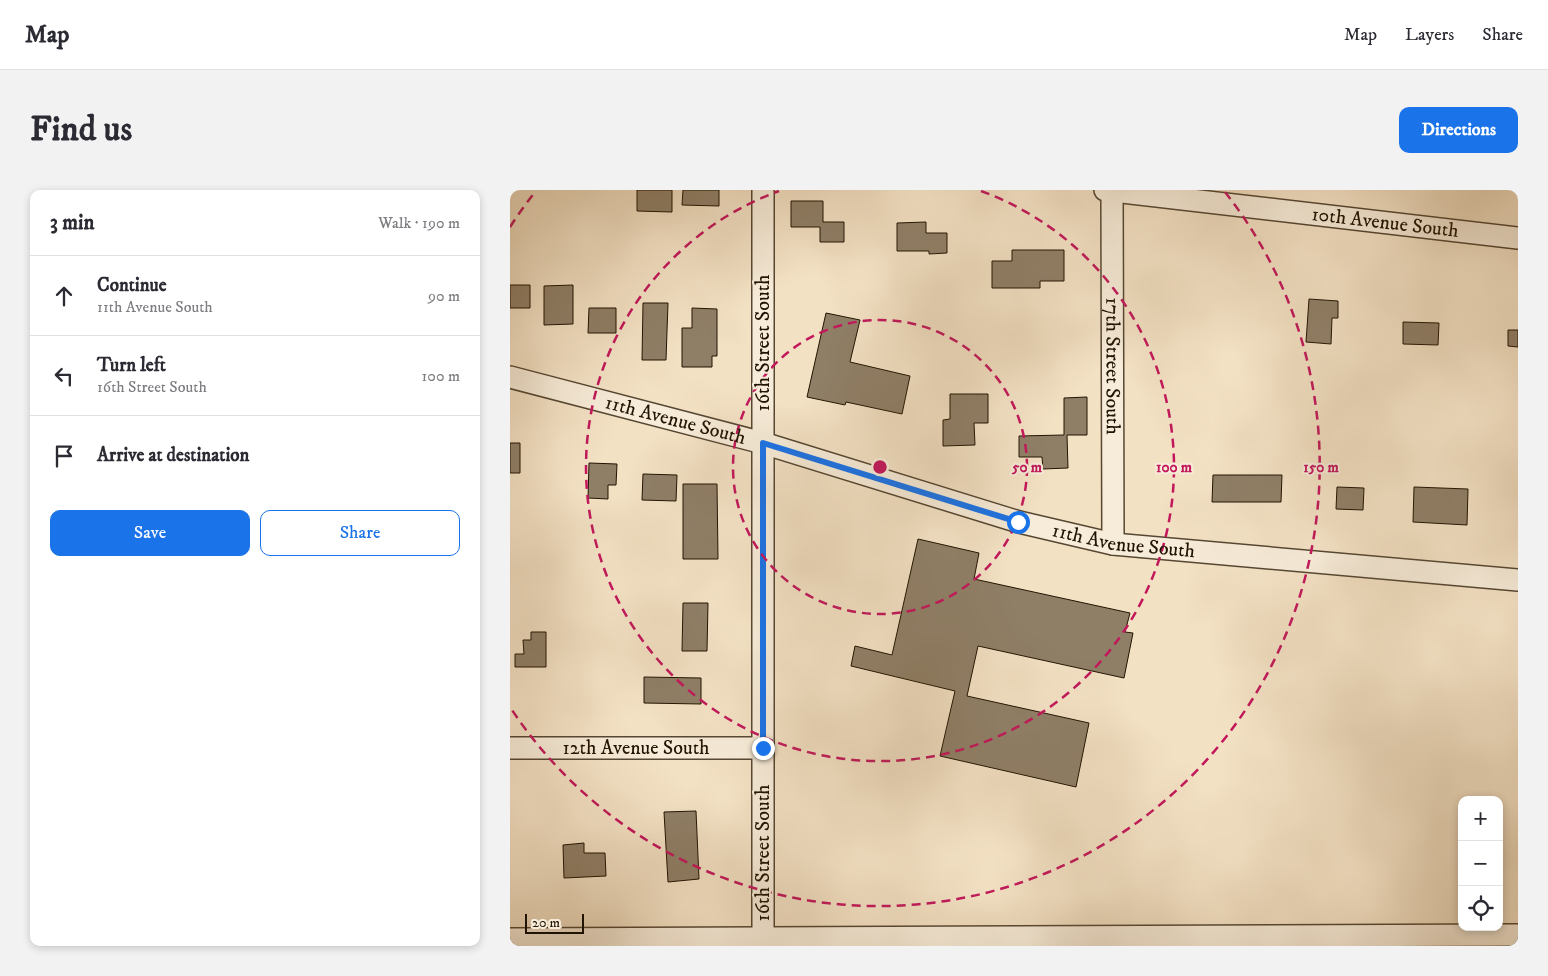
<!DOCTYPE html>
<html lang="en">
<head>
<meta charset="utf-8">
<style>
  :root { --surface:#fff; --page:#f2f2f3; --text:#2b2b33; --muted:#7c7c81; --line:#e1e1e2; --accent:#1a73e8 }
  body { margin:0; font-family:"IM FELL DW Pica",serif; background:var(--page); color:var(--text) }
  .controls { position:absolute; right:15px; bottom:15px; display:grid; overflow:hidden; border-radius:10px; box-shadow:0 2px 8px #0003 }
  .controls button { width:45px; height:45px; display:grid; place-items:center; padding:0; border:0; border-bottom:1px solid var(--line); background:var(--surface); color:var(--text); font:25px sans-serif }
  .scale { position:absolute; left:15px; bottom:12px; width:59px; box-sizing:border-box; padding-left:5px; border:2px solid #221402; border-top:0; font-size:14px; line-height:18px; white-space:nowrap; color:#221402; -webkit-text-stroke:4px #f7ecd9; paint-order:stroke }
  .stop { position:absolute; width:15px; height:15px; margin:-11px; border:4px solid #1a73e8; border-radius:50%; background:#fff }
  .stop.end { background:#1a73e8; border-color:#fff; box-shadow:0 1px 5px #0008 }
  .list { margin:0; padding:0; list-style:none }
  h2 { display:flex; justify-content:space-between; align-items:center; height:65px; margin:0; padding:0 20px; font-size:21px }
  h2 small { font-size:16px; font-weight:400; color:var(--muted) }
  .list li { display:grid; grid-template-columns:32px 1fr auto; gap:15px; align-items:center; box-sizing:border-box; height:80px; padding:0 20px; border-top:1px solid var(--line) }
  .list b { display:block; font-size:19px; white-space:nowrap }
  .list p { margin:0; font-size:16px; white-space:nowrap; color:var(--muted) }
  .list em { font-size:16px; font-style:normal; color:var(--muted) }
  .actions { display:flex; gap:10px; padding:15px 20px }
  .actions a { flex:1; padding:11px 0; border:1px solid var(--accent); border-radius:10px; text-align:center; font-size:18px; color:var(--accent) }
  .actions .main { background:var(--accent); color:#fff }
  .icon { flex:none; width:28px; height:28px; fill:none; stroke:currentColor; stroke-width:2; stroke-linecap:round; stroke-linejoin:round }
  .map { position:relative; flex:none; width:1008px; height:756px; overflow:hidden; border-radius:10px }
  header { display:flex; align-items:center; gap:30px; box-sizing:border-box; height:70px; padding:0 25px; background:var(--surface); border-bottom:1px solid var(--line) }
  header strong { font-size:24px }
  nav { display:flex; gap:28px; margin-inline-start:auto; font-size:18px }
  .intro { display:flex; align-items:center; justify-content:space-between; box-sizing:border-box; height:120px; padding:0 30px }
  h1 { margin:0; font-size:35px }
  .button { padding:12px 22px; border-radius:10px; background:var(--accent); color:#fff; font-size:18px; font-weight:700 }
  main { display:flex; gap:30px; padding:0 30px }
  aside { flex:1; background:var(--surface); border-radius:10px; box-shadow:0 2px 8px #0003 }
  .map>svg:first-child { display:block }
  .building { fill:#8f7f67; stroke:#221402 }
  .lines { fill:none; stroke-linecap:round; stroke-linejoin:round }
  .minor-casing { stroke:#564732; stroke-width:24 }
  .minor { stroke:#f7ecd9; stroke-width:21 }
  .route { stroke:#1a73e8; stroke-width:6 }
  .ring { fill:none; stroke:#c2185b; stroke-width:2.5; stroke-dasharray:9 6 }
  .labels { text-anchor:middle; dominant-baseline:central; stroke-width:4; stroke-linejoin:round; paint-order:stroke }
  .street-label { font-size:20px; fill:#221402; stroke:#f7ecd9 }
  .centre { fill:#c2185b; stroke:#f7ecd9; stroke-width:2.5 }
  .ring-label { font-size:15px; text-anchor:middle; font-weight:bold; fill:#c2185b; stroke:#f7ecd9; stroke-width:4; stroke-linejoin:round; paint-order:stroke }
</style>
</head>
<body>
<header>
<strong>Map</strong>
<nav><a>Map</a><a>Layers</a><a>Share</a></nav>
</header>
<div class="intro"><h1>Find us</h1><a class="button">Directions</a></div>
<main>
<aside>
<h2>3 min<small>Walk · 190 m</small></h2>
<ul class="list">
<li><svg class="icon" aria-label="ahead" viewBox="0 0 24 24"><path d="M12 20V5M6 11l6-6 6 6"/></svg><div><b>Continue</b><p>11th Avenue South</p></div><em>90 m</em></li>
<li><svg class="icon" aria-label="left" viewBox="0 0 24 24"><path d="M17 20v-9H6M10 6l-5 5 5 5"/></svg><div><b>Turn left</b><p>16th Street South</p></div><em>100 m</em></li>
<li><svg class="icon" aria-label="arrive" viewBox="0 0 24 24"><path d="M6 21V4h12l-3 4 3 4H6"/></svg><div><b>Arrive at destination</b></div></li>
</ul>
<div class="actions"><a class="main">Save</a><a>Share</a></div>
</aside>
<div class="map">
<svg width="1008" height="756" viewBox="0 0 1008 756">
  <rect width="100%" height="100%" fill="#f3e1c4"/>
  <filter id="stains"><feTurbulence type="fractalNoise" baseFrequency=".004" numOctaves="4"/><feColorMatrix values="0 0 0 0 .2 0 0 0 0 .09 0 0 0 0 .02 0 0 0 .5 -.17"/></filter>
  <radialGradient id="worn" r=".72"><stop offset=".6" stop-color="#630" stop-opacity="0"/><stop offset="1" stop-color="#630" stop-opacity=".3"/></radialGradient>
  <path class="building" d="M127,0H162V22L127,21Z
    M173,0H209V16L172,15Z
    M281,11H313V32H334V52H310V37H281Z
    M416,32V43H437V63L419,64V61H387V33Z
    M502,60H554V91H530V98H482V71H502Z
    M0,95H20V118H0Z
    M63,95V134L34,135V96Z
    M799,109L828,111V128H822L821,154L796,152Z
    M133,113H158L156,170H132Z
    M79,118H106V143H78Z
    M182,118L207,119V166H202V177H172V138H182Z
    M316,123L350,130L340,172L400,186L392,224L336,212L335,215L297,207Z
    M893,132L929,133L928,155L893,154Z
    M998,140H1008V157L998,156Z
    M440,204H478V233H464L465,255L433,256V230L440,229Z
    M577,207V245H557L558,278L533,279L532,267H509V246L554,245V208Z
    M0,253H10V283H0Z
    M79,273L107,274L106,295H98V309L78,308Z
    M133,284L167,285L166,311L132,310Z
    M703,285H772L771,312H702Z
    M173,294H207L208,369H173Z
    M827,297L854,298L853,320L826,319Z
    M904,297L958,299L957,335L903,332Z
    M408,349L469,363L464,389L620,423L615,442L623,443L614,488L468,456L457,506L579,533L566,597L430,566L445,501L341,476L345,456L382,465Z
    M173,413H198L197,461H172Z
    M21,442H36V477H5V464H14L13,450H21Z
    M134,487L191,488V514L134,513Z
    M186,621L189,689L158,692L154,622Z
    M74,653V663H95L96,686L54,688L53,655Z"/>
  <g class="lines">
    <defs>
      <g id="minor">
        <path d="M253,0V756"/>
        <path id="s1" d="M595,0L1008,48"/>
        <path id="s2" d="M602,0L603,354"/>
        <path id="s3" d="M0,187L253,253L509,332L603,354L1008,390"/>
        <path id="s4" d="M0,558H253"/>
        <path d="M0,749L1008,745"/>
      </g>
    </defs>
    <use href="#minor" class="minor-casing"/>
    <use href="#minor" class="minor"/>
  </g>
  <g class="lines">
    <path class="route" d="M253,558V253L508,332"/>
  </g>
  <g class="ring">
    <circle cx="370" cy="277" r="147"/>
    <path d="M471 1A294 294 0 1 1 269 1"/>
    <path d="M0 37A441 441 0 0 1 25 2M715 2A441 441 0 1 1 0 517"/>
  </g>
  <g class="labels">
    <g class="street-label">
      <text stroke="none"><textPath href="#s1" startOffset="282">10th Avenue South</textPath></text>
      <text transform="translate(253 153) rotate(-90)">16th Street South</text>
      <text stroke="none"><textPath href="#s2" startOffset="176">17th Street South</textPath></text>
      <text stroke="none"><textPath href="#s3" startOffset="171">11th Avenue South</textPath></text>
      <text stroke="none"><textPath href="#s3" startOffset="636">11th Avenue South</textPath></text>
      <text stroke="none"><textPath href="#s4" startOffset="126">12th Avenue South</textPath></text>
      <text transform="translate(253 663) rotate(-90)">16th Street South</text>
    </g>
  </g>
  <circle cx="370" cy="277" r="8" class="centre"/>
  <g class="ring-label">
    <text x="517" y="282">50 m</text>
    <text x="664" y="282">100 m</text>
    <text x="811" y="282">150 m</text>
  </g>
  <rect width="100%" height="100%" filter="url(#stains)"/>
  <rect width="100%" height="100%" fill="url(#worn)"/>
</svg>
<div class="controls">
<button>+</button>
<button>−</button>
<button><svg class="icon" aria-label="locate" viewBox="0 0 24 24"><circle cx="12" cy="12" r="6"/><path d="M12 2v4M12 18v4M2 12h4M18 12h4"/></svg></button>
</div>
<div class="scale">20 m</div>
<div class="stop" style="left:508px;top:332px"></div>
<div class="stop end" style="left:253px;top:558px"></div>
</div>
</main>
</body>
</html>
